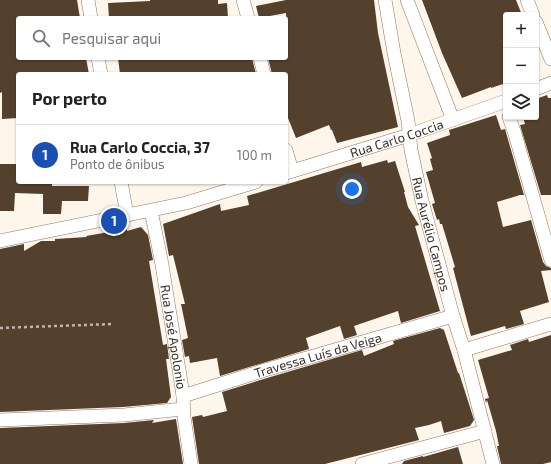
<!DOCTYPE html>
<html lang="pt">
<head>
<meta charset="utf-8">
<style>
  :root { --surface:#fff; --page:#f2f2f2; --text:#222; --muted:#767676; --line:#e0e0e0; --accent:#db2777 }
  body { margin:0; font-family:"Exo 2",sans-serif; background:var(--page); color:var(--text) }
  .controls { position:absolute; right:12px; top:12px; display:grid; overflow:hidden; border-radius:4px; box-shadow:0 1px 3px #0004 }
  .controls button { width:36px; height:36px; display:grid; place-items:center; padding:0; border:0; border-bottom:1px solid var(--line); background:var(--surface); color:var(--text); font:20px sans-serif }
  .you { position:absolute; left:352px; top:189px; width:14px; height:14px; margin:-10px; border:3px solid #fff; border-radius:50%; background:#1a73e8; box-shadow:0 0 0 6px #1a73e833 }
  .badge { display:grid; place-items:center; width:26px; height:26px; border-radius:50%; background:var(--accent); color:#fff; font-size:13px; font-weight:700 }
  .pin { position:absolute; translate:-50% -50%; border:2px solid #fff; box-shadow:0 1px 4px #0006 }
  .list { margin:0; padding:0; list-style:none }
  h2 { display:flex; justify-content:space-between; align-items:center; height:52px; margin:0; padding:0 16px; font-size:17px }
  h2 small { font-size:13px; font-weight:400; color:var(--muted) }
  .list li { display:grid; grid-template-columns:26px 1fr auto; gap:12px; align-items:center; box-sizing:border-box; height:60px; padding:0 16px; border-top:1px solid var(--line) }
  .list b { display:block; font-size:15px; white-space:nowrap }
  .list p { margin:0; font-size:13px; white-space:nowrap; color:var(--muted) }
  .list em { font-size:13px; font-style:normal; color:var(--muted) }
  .icon { flex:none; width:22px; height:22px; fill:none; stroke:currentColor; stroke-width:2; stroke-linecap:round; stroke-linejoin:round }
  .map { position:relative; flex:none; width:551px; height:464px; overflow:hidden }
  .search { position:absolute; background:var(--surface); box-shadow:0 1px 3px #0004; left:16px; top:16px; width:272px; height:44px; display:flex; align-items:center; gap:10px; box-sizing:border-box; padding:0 14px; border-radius:4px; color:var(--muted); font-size:15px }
  .panel { position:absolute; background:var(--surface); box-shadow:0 1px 3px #0004; left:16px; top:72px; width:272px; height:112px; border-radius:4px }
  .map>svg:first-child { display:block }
  .building { fill:#54412d }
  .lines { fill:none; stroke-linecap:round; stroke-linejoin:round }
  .minor-casing { stroke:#8e7a64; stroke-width:14 }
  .path { stroke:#bfb6ac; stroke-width:2.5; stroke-dasharray:3 3; stroke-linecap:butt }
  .minor { stroke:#fff; stroke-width:13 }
  .labels { text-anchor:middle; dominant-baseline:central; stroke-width:4; stroke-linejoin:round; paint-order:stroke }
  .street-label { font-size:13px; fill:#382f26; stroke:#fff }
</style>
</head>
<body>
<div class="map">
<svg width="551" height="464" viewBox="0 0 551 464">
  <rect width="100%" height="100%" fill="#fef5eb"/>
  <path class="building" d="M0,0H77L80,18H18V58H86L89,74H18V118L2,119V92L0,93Z
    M150,0H218V4L227,3L228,18H109L108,3L150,1Z
    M286,0H374L378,33L398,127L337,143L332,130H331L329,125L296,138L286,113V74H272L268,58H286V13L259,18L256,6Z
    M422,0H516L522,15H506V83L491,88V87L462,98L442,53Z
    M118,58H252L256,74H120Z
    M547,95L548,98H551V195H541L520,125L525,124L523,117H536V99Z
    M496,115L501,130L505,129L507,136L524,195H520L497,202L503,227L531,220L543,262L546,266L551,268V270L541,271L549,302L520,311L524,324L506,329L505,326L471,336L453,268L455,267L442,224H440L439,219L437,220L432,204L435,203L426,172L433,170L430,159L432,158L427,143L450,135L449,130Z
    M387,160L388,163L395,161L405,192H404L408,207L419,225L415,226L440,311L401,323L398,311L354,326L357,335L344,339L340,326L306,338L309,349L220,376L217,358L190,363L189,356L185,357L182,340L188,338L181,304H185L173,255L169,256L163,224L220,204L221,211L249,205L247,196L361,162L362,167Z
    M0,164H18V182H52V186H89L88,201H62L61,214H43V194L15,193L14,211H0Z
    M141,227L148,235L153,260L149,261L163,345L167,344L169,359H166L171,397L167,403L123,407L0,412V249L24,244V251L41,241H55V239L87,237L86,236L127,229V231Z
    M440,328L444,330L458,373H459L469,404L474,420L470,426L444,433L441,421L429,425L415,428L419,440L325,464H199L192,417L202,415L203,417L227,411L222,392L267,378L362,350L364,356L394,344L393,341Z
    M551,335V462L543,464H501L497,446H499L496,431L487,400L486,403L485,399L489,398L478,360L512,350L510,345L528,339L529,342Z
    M176,419L183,464H0V428L124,423L154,420L152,423Z
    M458,447L463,464H402L404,461L423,456V457Z"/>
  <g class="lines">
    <defs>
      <g id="minor">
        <path d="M88,0L91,18"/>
        <path d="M243,0L248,18"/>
        <path id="s1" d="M385,0L394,53L408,121L411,150L422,201L453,316L464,350L493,464"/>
        <path d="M407,0L453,120"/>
        <path d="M527,0L533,15"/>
        <path d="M536,22L551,59"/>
        <path d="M98,58L101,74"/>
        <path d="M260,58L264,74"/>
        <path d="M536,89L551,83"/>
        <path d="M509,117L515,134L551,260"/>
        <path d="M286,150L292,171"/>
        <path id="s2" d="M286,173L409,135L506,101"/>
        <path d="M121,182L127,215"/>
        <path id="s3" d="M151,211L161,259L180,376L183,396L184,417L191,464"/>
        <path d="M0,241L186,203L256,182"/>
        <path d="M464,350L551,324"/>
        <path id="s4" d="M183,396L265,370L453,316"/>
        <path d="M0,420L124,415L183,409"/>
        <path d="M362,464L485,431"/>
      </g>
    </defs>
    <use href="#minor" class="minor-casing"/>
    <path class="path" d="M0,328L113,324"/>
    <use href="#minor" class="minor"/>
  </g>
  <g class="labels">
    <g class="street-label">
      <text stroke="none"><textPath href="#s2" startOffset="116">Rua Carlo Coccia</textPath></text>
      <text stroke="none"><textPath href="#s1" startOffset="239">Rua Aurélio Campos</textPath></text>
      <text stroke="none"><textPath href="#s3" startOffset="128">Rua José Apolonio</textPath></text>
      <text stroke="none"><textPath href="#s4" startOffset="141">Travessa Luís da Veiga</textPath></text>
    </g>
  </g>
</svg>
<div class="controls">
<button>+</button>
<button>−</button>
<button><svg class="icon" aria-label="layers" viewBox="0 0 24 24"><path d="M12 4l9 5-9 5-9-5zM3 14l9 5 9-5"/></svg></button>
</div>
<div class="you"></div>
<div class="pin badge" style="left:114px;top:221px;background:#1a4fb4">1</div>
<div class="search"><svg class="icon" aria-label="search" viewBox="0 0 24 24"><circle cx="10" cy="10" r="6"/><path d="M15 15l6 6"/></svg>Pesquisar aqui</div>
<section class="panel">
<h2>Por perto<small></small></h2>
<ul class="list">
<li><span class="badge" style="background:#1a4fb4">1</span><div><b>Rua Carlo Coccia, 37</b><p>Ponto de ônibus</p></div><em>100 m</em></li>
</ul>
</section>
</div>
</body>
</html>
